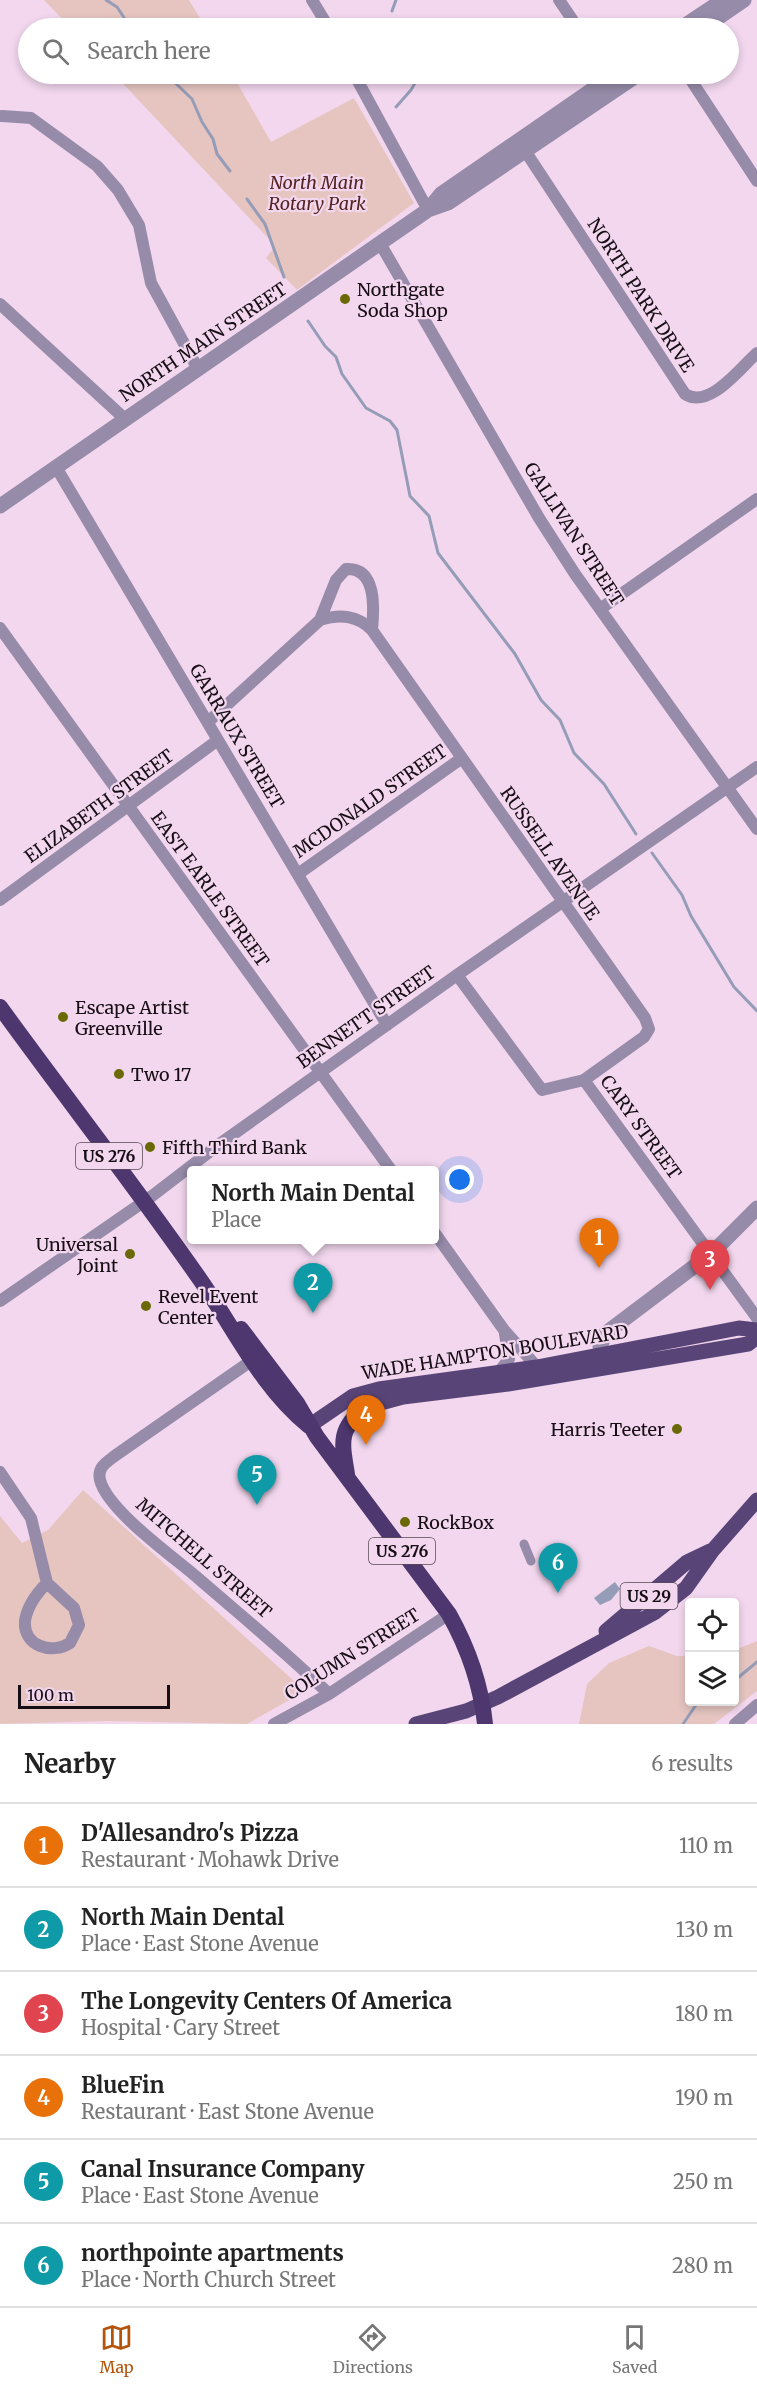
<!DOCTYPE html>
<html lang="en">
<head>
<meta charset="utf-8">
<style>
  :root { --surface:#fff; --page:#f2f2f2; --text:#222; --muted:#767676; --line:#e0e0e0; --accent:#b45309 }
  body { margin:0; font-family:Merriweather,serif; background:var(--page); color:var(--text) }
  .controls { position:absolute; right:18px; bottom:18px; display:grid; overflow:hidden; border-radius:6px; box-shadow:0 3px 9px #0003 }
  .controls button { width:54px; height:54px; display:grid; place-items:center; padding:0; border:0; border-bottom:2px solid var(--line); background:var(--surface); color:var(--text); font:30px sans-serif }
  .scale { position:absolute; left:18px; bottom:15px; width:152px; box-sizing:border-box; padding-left:6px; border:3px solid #160d15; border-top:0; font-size:16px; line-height:21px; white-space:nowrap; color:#160d15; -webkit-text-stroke:4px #f2d7ee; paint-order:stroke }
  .you { position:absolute; left:460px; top:1180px; width:21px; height:21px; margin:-15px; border:4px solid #fff; border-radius:50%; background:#1a73e8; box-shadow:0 0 0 9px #1a73e833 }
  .badge { display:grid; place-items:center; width:39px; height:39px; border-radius:50%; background:var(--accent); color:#fff; font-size:20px; font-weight:700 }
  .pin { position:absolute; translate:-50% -50px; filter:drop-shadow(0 2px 3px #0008) }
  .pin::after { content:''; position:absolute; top:32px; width:21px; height:18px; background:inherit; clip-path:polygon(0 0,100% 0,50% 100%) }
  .popup { position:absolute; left:187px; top:1166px; width:252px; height:78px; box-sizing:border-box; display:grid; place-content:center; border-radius:6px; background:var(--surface); filter:drop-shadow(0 2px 4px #0005); font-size:20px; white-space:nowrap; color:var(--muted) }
  .popup b { font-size:22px; color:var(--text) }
  .popup::after { content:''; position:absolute; left:50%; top:100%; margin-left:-12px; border:12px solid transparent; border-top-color:var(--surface) }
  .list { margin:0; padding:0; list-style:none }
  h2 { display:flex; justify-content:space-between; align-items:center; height:78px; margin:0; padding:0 24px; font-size:26px }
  h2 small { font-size:20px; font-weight:400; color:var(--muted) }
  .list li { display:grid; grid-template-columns:39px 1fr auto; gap:18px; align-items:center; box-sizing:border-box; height:84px; padding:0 24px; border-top:2px solid var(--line) }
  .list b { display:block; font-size:22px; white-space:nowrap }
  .list p { margin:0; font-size:20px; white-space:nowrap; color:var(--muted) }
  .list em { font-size:20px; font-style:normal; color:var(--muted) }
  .icon { flex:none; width:33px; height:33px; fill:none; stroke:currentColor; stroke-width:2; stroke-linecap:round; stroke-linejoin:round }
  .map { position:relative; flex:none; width:757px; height:1724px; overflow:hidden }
  .search { position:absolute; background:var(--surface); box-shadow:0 3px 9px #0003; left:18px; right:18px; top:18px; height:66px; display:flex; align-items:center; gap:15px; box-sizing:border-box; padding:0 21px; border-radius:33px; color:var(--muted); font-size:22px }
  .sheet { height:582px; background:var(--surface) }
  nav { display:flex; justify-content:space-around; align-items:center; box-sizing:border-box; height:84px; border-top:2px solid var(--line); background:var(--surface); font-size:16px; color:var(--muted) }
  nav a { display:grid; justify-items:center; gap:3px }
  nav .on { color:var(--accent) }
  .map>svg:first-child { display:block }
  .green { fill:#e6c5c1 }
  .water { fill:#959cb7 }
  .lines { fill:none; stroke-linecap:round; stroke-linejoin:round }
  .stream { stroke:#959cb7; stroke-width:3 }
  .pedestrian { stroke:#968ba9; stroke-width:9 }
  .minor { stroke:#968ba9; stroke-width:12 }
  .tertiary { stroke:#968ba9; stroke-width:15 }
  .primary { stroke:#594477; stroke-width:15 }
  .trunk { stroke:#4e376e; stroke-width:16 }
  .poi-dot { fill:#6b6905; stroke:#f2d7ee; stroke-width:2 }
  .labels { text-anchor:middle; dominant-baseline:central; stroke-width:4.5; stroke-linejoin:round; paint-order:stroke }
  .shield { fill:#f2d7ee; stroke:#584a56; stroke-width:1.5 }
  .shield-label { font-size:16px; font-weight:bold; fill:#160d15 }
  .park-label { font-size:18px; font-style:italic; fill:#532421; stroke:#f2d7ee }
  .poi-label { font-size:18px; fill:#160d15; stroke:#f2d7ee; text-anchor:start }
  .street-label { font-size:18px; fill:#160d15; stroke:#f2d7ee }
</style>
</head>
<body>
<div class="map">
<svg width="757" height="1724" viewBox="0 0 757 1724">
  <rect width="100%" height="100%" fill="#f2d7ee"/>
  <path class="green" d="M44,0H189L206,28H71Z
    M114,74H232L271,142L354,98L414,203L297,290L266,258L273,249L269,239Z
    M83,1490L305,1691L247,1724L107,1721L0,1724V1516L22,1543L48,1530Z
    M757,1641V1691L714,1724H579L587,1684L609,1663L649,1646L677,1656H689L690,1702H734L735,1650Z"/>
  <path class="water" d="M615,1582L620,1589L611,1600L600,1605L594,1598Z"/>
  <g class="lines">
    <path class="stream" d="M106,0L117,7L131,28
      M392,11L396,0
      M166,74L192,99L202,122L213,139L217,154L230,171
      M396,107L411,90L419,76
      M247,199L265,224L284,277
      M308,321L325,346L336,357L342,374L366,408L390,421L397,430L410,496L429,516L438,553L515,654L541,700L560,720L574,753L604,784L636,834
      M652,853L682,895L691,916L734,987L757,1011
      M734,1681L757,1662
      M683,1724L698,1702"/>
    <path class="pedestrian" d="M524,1544L531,1561"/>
    <path class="minor" d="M312,0L329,28
      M559,0L578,28
      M354,74L428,210
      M687,74L757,181
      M2,116L31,118L97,166L118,190L139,225L151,283L198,369
      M520,143L685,394C709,410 740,368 757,353
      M381,245L539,518L575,574L757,829
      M0,304L125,419
      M56,467L387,1025
      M600,609L757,499
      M320,620C340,614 357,615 372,630L645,1018L649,1029L644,1037L584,1080L542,1090L457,975
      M0,628L391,1170
      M208,722L320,620L336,580L346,569C377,567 374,609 372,630
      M298,874L462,758
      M0,900L218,740
      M584,1080L757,1318
      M434,1232L504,1330L537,1367
      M0,1301L152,1196L221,1143L457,975L757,767
      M251,1361L116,1455C107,1462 97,1467 100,1480C108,1511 174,1557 199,1579C243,1617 288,1654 329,1694
      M499,1372L509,1359L505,1334
      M0,1472L31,1518L47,1583
      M47,1583L74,1608L79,1625L70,1643C52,1655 23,1646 25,1621C27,1607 37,1593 47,1583Z
      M274,1724L329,1694L449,1614
      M735,1724L757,1705"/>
    <path class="tertiary" d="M681,28L723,0
      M703,28L744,0
      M428,210L441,194L615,74
      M0,506L428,210L448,203L639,74
      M603,1366L600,1346L606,1333L712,1253L757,1208"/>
    <path class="primary" d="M355,1410L403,1397L508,1384L748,1344L757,1337
      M309,1426L353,1396L379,1389L537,1367L739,1328L757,1330
      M606,1631L687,1562L710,1551
      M416,1724L466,1711L498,1697L654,1613L686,1588L713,1550L757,1500"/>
    <path class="trunk" d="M0,1007C66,1098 135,1186 199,1278C235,1329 260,1386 309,1426
      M241,1329L297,1403L317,1437L449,1614C468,1648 481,1684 485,1724
      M347,1474C341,1439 339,1430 366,1406"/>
  </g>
  <g class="poi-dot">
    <circle cx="345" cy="299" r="6"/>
    <circle cx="63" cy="1017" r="6"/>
    <circle cx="119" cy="1074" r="6"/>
    <circle cx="150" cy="1147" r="6"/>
    <circle cx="130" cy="1254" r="6"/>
    <circle cx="146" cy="1306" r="6"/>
    <circle cx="677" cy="1429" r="6"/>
    <circle cx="405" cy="1522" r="6"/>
  </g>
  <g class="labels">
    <g class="shield">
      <rect x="76" y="1143" width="66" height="26" rx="4.5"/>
      <rect x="369" y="1538" width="66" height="26" rx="4.5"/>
      <rect x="620.5" y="1583" width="57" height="26" rx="4.5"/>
    </g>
    <g class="shield-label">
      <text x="109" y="1156">US 276</text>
      <text x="402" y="1551">US 276</text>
      <text x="649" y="1596">US 29</text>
    </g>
    <g class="park-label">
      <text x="317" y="182">North Main<tspan x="317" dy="21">Rotary Park</tspan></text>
    </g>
    <g class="poi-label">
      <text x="357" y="289">Northgate<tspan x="357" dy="21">Soda Shop</tspan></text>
      <text x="75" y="1007">Escape Artist<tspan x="75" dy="21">Greenville</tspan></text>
      <text x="131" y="1074">Two 17</text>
      <text x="162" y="1147">Fifth Third Bank</text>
      <text x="118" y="1244" text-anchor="end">Universal<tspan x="118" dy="21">Joint</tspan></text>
      <text x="158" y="1296">Revel Event<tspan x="158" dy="21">Center</tspan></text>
      <text x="665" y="1429" text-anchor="end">Harris Teeter</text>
      <text x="417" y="1522">RockBox</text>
    </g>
    <g class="street-label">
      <text transform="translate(641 295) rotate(57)">NORTH PARK DRIVE</text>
      <text transform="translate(203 342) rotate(-34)">NORTH MAIN STREET</text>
      <text transform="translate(574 534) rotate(57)">GALLIVAN STREET</text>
      <text transform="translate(237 736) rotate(59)">GARRAUX STREET</text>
      <text transform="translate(370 801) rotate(-35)">MCDONALD STREET</text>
      <text transform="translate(99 806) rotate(-36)">ELIZABETH STREET</text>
      <text transform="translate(550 853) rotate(55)">RUSSELL AVENUE</text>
      <text transform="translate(210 889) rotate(54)">EAST EARLE STREET</text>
      <text transform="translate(366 1017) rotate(-35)">BENNETT STREET</text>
      <text transform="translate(641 1127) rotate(54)">CARY STREET</text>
      <text transform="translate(495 1352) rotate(-9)">WADE HAMPTON BOULEVARD</text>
      <text transform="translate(204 1558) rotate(41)">MITCHELL STREET</text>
      <text transform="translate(352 1654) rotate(-32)">COLUMN STREET</text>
    </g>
  </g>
</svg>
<div class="controls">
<button><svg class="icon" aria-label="locate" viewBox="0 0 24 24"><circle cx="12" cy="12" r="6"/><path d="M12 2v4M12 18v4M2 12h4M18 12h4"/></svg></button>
<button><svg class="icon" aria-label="layers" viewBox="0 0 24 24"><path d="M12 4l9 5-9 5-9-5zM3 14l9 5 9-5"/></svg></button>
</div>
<div class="scale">100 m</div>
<div class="you"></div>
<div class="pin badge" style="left:599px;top:1268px;background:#e8710a">1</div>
<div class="pin badge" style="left:313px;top:1313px;background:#0f9aa8">2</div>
<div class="popup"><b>North Main Dental</b>Place</div>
<div class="pin badge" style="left:710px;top:1290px;background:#e0444e">3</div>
<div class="pin badge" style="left:366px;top:1445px;background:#e8710a">4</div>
<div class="pin badge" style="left:257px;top:1505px;background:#0f9aa8">5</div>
<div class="pin badge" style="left:558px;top:1593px;background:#0f9aa8">6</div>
<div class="search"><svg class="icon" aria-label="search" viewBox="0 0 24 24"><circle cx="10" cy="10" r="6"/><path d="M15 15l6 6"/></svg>Search here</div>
</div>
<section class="sheet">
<h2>Nearby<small>6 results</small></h2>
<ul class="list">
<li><span class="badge" style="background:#e8710a">1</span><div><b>D'Allesandro's Pizza</b><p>Restaurant · Mohawk Drive</p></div><em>110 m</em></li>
<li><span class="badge" style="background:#0f9aa8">2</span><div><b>North Main Dental</b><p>Place · East Stone Avenue</p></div><em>130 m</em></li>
<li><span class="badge" style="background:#e0444e">3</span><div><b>The Longevity Centers Of America</b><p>Hospital · Cary Street</p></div><em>180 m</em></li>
<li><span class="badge" style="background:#e8710a">4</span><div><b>BlueFin</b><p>Restaurant · East Stone Avenue</p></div><em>190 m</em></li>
<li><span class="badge" style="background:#0f9aa8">5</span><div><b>Canal Insurance Company</b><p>Place · East Stone Avenue</p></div><em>250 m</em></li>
<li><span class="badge" style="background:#0f9aa8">6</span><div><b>northpointe apartments</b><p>Place · North Church Street</p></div><em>280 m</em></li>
</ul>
</section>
<nav>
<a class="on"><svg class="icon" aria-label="map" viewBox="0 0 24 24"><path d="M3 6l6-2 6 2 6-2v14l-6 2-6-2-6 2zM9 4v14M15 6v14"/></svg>Map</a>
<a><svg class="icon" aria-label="directions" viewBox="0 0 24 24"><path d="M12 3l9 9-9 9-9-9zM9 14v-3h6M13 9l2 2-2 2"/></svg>Directions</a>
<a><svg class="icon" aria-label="saved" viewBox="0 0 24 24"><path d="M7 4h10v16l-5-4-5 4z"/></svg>Saved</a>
</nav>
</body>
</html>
